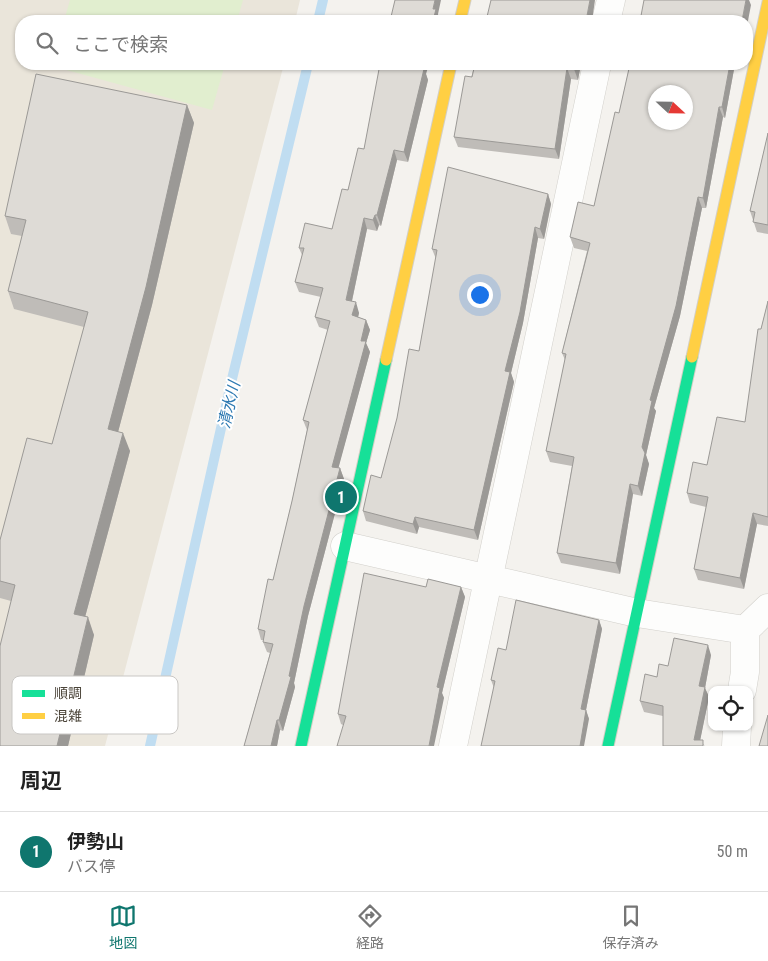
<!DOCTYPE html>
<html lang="ja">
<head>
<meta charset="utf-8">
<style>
  :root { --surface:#fff; --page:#f2f2f2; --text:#222; --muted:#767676; --line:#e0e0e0; --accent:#0f766e }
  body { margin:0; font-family:"Roboto Condensed","Noto Sans JP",sans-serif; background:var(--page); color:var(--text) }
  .controls { position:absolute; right:15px; bottom:15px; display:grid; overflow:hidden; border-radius:10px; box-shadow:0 1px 4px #0004 }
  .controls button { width:45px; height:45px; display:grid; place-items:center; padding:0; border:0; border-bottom:1px solid var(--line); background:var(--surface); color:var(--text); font:25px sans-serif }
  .compass { position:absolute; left:648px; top:85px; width:45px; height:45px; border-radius:50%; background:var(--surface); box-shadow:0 1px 4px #0004; rotate:112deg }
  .you { position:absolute; left:479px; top:294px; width:18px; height:18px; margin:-12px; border:4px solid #fff; border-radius:50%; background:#1a73e8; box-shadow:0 0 0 8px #1a73e833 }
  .badge { display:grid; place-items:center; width:32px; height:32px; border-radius:50%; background:var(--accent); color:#fff; font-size:16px; font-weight:700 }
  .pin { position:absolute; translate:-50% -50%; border:2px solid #fff; box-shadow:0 1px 5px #0006 }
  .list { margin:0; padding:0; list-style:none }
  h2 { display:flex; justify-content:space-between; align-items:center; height:65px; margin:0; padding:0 20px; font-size:21px }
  h2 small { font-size:16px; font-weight:400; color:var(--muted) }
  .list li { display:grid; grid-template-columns:32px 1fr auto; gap:15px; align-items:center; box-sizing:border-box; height:80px; padding:0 20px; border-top:1px solid var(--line) }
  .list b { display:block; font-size:19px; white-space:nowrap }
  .list p { margin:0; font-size:16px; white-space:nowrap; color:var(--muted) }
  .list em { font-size:16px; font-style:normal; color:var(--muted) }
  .icon { flex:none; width:28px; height:28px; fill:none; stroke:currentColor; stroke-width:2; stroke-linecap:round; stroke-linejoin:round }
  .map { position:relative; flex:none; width:768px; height:746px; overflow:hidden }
  .search { position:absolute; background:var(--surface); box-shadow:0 1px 4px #0004; left:15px; right:15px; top:15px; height:55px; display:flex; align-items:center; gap:12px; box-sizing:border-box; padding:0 18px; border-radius:20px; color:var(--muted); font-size:19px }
  .sheet { height:145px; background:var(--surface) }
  nav { display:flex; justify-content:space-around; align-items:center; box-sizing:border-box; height:70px; border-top:1px solid var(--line); background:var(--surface); font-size:14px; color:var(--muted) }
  nav a { display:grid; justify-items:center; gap:2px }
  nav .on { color:var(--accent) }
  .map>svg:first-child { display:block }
  .education { fill:#eae5da }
  .green { fill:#e1eecf }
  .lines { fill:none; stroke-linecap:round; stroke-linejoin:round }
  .stream { stroke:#c0ddf1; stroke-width:10 }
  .street-casing { stroke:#d2d0cb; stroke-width:29 }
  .fast-casing { stroke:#d3cfc5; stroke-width:13 }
  .slow-casing { stroke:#d3cfc5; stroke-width:13 }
  .street { stroke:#fdfdfc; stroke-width:28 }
  .fast { stroke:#16e098; stroke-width:11 }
  .slow { stroke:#ffcf43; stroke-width:11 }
  .wall { fill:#bfbcb8 }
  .shaded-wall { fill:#9b9996 }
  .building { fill:#dedbd6; stroke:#9b9996; fill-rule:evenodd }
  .labels { text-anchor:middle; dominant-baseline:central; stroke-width:4; stroke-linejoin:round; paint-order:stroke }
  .water-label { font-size:16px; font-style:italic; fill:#2e7ab2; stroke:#fff }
  .key { fill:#fff; stroke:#c9c7c4; stroke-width:1 }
  .key-label { font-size:14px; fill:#4b4439 }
</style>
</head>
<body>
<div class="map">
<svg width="768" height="746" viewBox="0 0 768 746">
  <rect width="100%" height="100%" fill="#f4f2ee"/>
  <path class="education" d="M0,0H300L295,21H21V64H284L105,746H0Z"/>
  <path class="green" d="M70,0H243L237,21H64Z
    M53,64H225L212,110L52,66Z"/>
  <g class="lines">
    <path class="stream" d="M318,21L323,0
      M150,746L232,379L308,64"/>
    <defs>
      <path id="street" d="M606,21L611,0
        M345,546L637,613L745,630
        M742,690L745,672V630L768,608
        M453,746L597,64
        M736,746L737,727"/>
      <path id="fast" d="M301,746L386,360
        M608,746L692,357"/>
      <path id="slow" d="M460,21L465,0
        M692,357L768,2
        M386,360L451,64"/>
    </defs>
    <use href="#street" class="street-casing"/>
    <use href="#fast" class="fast-casing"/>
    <use href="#slow" class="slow-casing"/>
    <use href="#street" class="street"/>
    <use href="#fast" class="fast"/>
    <use href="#slow" class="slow"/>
  </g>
  <path class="wall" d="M475,64H581L578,80L571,79L559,159L458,147L454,137Z
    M630,64H735L725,118L723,117L706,208H702L680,316L654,408L656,411L646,455L649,464L642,496L633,494L620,574L561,563L557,553L572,466L550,462L546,451L565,360L562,353L587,251L574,248L570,237L594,206L619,113Z
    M426,74L428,80L408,162L397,160L381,226L379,225L377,231L367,229L352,301L359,313L358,317L366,320L370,330L366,343L370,352L338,468H340L344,479L308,616L294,683L295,687L283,731L280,730L277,746H244L270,653L267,652L263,642V640H261L258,629L273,580L292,501L307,430L303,420L328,330L319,327L315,317L321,297L299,292L295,282L302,255L299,248L332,229L364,149Z
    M187,105L194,123L152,305L118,432L130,451L85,617L94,635L68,746H0L11,601L0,598V540L52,444L84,327L14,309L8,291L22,236L11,234L5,216Z
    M768,133V234L757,232L750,211Z
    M548,194L551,204L544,239L538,238L523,323L511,373L514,382L478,540L419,527L417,534L366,521L363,511L381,478L419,351L436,259L432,249Z
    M768,301V526L757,524L744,589L698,580L694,569L706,507L690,503L687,493L707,465L745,422L761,329Z
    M426,587H461L465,597L442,693L444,698L343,725L341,724L338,714Z
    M599,620L602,629L586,710L589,719L494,688L491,680L506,650Z
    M711,655L705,688L709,697L700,740L705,746L663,716L644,712L640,701L657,677L668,666Z"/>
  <path class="shaded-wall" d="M435,0H441L438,14L439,21H433V9Z
    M590,0H595L592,21H586Z
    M746,0H749L751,5L747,26V21H742Z
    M423,64H429L426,74L428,80L408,162L404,152Z
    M575,64H581L578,80L574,69Z
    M730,64H735L725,118L722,107Z
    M567,68L571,79L559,159L555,149Z
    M187,105L194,123L152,305L114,447L108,429Z
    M719,107L723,117L706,208L703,198Z
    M394,150L397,160L381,226L377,215Z
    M548,194L551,204L544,239L540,229Z
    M698,197L702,208L680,316L654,408L656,411L646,455L649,464L642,496L638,486L642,447L650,400Z
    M375,215L379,225L377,231L373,220Z
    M364,218L367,229L350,310L346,300Z
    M535,227L538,238L523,323L511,373L514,382L478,540L474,530L505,371Z
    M356,302L359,313L356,326L352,315Z
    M366,320L370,330L366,343L370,352L336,477L332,467L361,341Z
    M123,433L130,451L81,632L74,614Z
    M340,468L344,479L308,616L294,683L295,687L283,731L279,720L304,606Z
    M630,484L633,494L620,574L616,563Z
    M753,513L757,524L744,589L740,578Z
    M415,517L419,527L417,534L413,524Z
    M461,587L465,597L442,693L444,698L434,746H429L437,687Z
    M88,617L94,635L68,746H57Z
    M599,620L602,629L586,710L589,719L584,746H580L581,709Z
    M708,645L711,655L705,688L709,697L699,746L694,740L699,686Z
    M277,720L280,730L277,746H271Z"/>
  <path class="building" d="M395,0H435L433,9H436L433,21H390Z
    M491,0H590L586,21H486Z
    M644,0H746L742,21H640Z
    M380,64H423L421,69H424L404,152L394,150L377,215H375L373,220L364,218L346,300L356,302L352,315L366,320L361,341H366L332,467L340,468L304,606L289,676L291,677L279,720H277L271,746H244L273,644L263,642L265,631L258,629L268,579L273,580L292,501L309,422L303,420L330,321L315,317L323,288L295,282L304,248H299L305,223L332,229L342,189L348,190L358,148L364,149Z
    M475,64H575L574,69L567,68L555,149L454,137L465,76L472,77Z
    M630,64H730L722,107H719L703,198L698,197L676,306L650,400L652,401L642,447L645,453L638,486L630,484L616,563L557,553L574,457L546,451L566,354L562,353L590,243L570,237L578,202L594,206L615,112L619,113ZM656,92H686V122H656Z
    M36,74L187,105L146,287L108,429L123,433L74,614L88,617L57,746H0V646L15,585L0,581V540L27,438L52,444L88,312L8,291L26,220L5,216Z
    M768,133V225L753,222L755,212L750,211Z
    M448,167L548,194L540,229L535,227L520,312L505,371L510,372L474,530L415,517L413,524L363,511L371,475L381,478L397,418L409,349L419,351L437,250L432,249Z
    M768,301V517L753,513L740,578L694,569L708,497L687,493L693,462L707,465L717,417L745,422L758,329H761Z
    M364,573L426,587L428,579L461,587L437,687L440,688L429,746H337L346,716L338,714Z
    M516,600L599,620L581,709L586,710L580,746H481L495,681L491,680L498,648L506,650Z
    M674,638L708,645L699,686L705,687L694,740H703V746H663V706L640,701L645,674L657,677L659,664L668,666Z
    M768,715V746H759Z"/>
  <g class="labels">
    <g class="water-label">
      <text transform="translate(229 405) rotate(-77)">清水川</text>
    </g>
  </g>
  <rect x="12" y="676" width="166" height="58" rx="8" class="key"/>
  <rect x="22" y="690" width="23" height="7" fill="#16e098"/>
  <rect x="22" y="713" width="23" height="6" fill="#ffcf43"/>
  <g class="key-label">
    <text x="54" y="698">順調</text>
    <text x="54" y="721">混雑</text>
  </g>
</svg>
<div class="controls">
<button><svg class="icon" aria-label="locate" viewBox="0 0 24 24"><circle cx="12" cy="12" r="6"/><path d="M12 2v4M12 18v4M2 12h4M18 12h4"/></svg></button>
</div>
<svg class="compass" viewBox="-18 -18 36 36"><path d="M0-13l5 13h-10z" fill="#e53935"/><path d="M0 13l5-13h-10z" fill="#767676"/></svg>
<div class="you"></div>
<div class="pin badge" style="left:341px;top:497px">1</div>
<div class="search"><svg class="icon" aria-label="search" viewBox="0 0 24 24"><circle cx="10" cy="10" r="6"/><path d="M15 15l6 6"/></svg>ここで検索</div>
</div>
<section class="sheet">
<h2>周辺<small></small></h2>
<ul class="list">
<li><span class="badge">1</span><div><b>伊勢山</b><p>バス停</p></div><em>50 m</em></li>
</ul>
</section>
<nav>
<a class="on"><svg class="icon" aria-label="map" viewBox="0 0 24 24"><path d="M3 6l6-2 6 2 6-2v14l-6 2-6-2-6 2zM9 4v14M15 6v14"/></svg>地図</a>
<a><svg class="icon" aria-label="directions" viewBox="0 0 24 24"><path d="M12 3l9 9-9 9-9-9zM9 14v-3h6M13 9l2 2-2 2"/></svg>経路</a>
<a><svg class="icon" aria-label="saved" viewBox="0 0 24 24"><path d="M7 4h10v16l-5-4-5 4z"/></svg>保存済み</a>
</nav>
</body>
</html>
